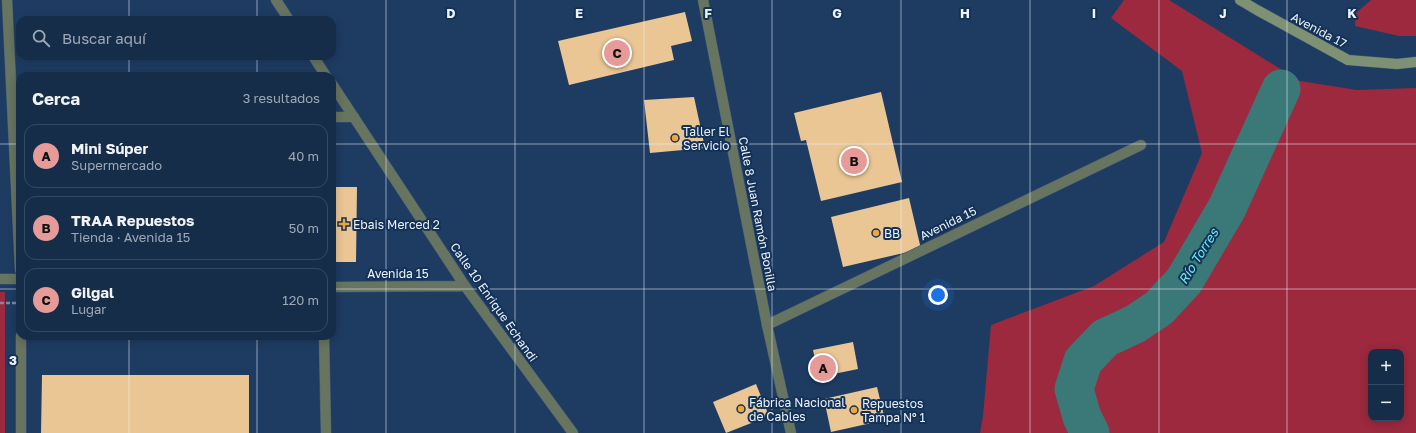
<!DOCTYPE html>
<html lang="es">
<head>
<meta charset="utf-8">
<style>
  :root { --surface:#162d4a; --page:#233954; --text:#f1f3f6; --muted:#9ea8b5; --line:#354962; --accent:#e69b98 }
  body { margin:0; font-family:"Golos Text",sans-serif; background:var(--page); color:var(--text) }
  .controls { position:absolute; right:12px; bottom:12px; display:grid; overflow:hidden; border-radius:8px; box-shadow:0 2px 10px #0003 }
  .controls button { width:36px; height:36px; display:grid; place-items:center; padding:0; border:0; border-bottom:1px solid var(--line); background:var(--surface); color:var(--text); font:20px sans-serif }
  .you { position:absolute; left:938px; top:295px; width:14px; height:14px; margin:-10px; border:3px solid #fff; border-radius:50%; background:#1a73e8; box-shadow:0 0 0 6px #1a73e833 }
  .badge { display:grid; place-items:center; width:26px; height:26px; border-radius:50%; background:var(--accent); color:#111; font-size:13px; font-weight:700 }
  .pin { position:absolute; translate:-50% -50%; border:2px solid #fff; box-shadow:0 1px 4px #0006 }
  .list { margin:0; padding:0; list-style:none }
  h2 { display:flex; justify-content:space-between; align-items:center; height:52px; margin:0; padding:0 16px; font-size:17px }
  h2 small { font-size:13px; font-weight:400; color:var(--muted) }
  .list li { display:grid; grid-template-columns:26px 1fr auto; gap:12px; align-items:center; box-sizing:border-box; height:64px; margin:0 8px 8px; padding:0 8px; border:1px solid var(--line); border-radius:12px }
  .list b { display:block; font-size:15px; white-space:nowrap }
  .list p { margin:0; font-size:13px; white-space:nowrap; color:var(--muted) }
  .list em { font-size:13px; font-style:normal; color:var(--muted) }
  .icon { flex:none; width:22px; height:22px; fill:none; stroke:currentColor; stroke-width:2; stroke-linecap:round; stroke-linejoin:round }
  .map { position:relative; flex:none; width:1416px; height:433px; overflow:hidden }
  .search { position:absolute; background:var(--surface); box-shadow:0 2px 10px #0003; left:16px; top:16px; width:320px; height:44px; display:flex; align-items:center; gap:10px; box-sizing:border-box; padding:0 14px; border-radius:12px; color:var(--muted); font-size:15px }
  .panel { position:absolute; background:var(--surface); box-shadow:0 2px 10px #0003; left:16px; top:72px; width:320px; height:268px; border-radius:12px }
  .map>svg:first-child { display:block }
  .green { fill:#9c293e; fill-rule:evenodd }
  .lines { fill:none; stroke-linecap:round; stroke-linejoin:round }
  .river { stroke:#3a7978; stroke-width:39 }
  .building { fill:#eac695 }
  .minor-casing { stroke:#3f597b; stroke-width:11 }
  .tertiary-casing { stroke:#3f597b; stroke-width:11 }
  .secondary-casing { stroke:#3f597b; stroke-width:11 }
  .path { stroke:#788ca6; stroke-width:2.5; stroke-dasharray:4 2; stroke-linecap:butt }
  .minor { stroke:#677460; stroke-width:10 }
  .tertiary { stroke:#677460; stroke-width:10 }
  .secondary { stroke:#7e9273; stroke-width:10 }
  .grid { fill:none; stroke:#ecf3fd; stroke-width:1; stroke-opacity:0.55 }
  .poi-dot { fill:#eca93b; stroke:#143257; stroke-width:1.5 }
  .labels { text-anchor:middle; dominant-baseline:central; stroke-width:4; stroke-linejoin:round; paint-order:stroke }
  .street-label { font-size:12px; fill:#ecf3fd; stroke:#143257 }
  .poi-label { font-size:12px; fill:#ecf3fd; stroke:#143257; text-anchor:start }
  .water-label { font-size:13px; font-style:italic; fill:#69ebeb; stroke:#143257 }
  .grid-label { font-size:13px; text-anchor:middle; font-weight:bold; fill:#ecf3fd; stroke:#143257; stroke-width:4; stroke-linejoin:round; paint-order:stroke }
</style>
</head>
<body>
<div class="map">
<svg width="1416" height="433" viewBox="0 0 1416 433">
  <rect width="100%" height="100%" fill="#1e3c62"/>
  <path class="green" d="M1124,0H1169L1300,81L1357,90L1416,88V433H980L983,416L991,325L1094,286L1164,242L1202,153L1182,71L1111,18ZM1371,352H1401V418H1371Z
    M1371,0H1416V36H1399L1355,26L1356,13Z
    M0,292H5V433H0Z"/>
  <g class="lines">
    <path class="river" d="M1090,433L1082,417L1074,389L1083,361L1105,338L1135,324L1159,308L1184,281L1227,208L1281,89"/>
  </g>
  <path class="building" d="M685,12L692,41L671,46L674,60L569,85L558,41Z
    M881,92L902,182L821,201L806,140L801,141L794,113Z
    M694,97L705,148L650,153L644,100Z
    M332,187H357L356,262H332Z
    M909,198L921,249L843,267L831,217Z
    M853,342L858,369L819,377L813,350Z
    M42,375H249V433H41Z
    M756,384L769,416L726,433L713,402Z
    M877,387L885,420L831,432L824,399Z"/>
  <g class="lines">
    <defs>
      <path id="minor" d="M7,0L20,270
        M276,0L289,20
        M313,56L326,76
        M332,84L465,286L573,433
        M332,117H354
        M0,279H20
        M332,287L465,286
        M767,325L1141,145
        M324,336L326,433
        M21,433V336"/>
      <path id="tertiary" d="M703,0L767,325L791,433"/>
      <path id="secondary" d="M1240,0L1257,10L1348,60L1397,64L1416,62"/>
    </defs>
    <use href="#minor" class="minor-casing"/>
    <use href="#tertiary" class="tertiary-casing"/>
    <use href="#secondary" class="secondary-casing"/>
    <path class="path" d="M0,303H20"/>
    <use href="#minor" class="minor"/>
    <use href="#tertiary" class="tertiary"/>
    <use href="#secondary" class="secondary"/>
  </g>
  <path class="grid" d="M129,0V20M257,0V20M386,0V433M515,0V433M644,0V433M772,0V433M901,0V433M1030,0V433M1159,0V433M1287,0V433M129,56V76M257,56V76M0,144H20M332,144H1416M0,289H20M332,289H1416M129,336V433M257,336V433"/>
  <g class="poi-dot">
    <circle cx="675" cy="138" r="4"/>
    <path d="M342 218h4v4h4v4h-4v4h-4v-4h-4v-4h4z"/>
    <circle cx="876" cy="233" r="4"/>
    <circle cx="741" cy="409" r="4"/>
    <circle cx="854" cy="410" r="4"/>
  </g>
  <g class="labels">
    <g class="street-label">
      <text transform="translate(1319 30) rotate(28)">Avenida 17</text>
      <text transform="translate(758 214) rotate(79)">Calle 8 Juan Ramón Bonilla</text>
      <text transform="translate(948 223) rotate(-26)">Avenida 15</text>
      <text x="398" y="273">Avenida 15</text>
      <text transform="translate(494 302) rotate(55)">Calle 10 Enrique Echandi</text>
    </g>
    <g class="poi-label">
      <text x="683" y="131">Taller El<tspan x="683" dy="14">Servicio</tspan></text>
      <text x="353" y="224">Ebais Merced 2</text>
      <text x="884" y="233">BB</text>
      <text x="749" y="402">Fábrica Nacional<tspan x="749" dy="14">de Cables</tspan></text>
      <text x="862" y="403">Repuestos<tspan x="862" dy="14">Tampa Nº 1</tspan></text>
    </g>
    <g class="water-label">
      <text transform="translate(1198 256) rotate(-58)">Río Torres</text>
    </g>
  </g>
  <g class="grid-label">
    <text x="451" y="18">D</text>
    <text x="579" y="18">E</text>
    <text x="708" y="18">F</text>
    <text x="837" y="18">G</text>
    <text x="965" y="18">H</text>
    <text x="1094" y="18">I</text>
    <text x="1223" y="18">J</text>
    <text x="1352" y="18">K</text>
    <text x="13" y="365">3</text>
  </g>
</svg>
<div class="controls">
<button>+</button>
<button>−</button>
</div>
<div class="you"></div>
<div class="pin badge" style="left:823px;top:368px">A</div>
<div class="pin badge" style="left:854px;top:161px">B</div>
<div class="pin badge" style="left:617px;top:53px">C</div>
<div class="search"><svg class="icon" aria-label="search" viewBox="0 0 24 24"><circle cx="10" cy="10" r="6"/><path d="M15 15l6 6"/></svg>Buscar aquí</div>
<section class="panel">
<h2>Cerca<small>3 resultados</small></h2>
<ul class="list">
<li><span class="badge">A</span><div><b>Mini Súper</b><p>Supermercado</p></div><em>40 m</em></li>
<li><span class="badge">B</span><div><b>TRAA Repuestos</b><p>Tienda · Avenida 15</p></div><em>50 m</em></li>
<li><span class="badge">C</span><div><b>Gilgal</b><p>Lugar</p></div><em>120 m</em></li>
</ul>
</section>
</div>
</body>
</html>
